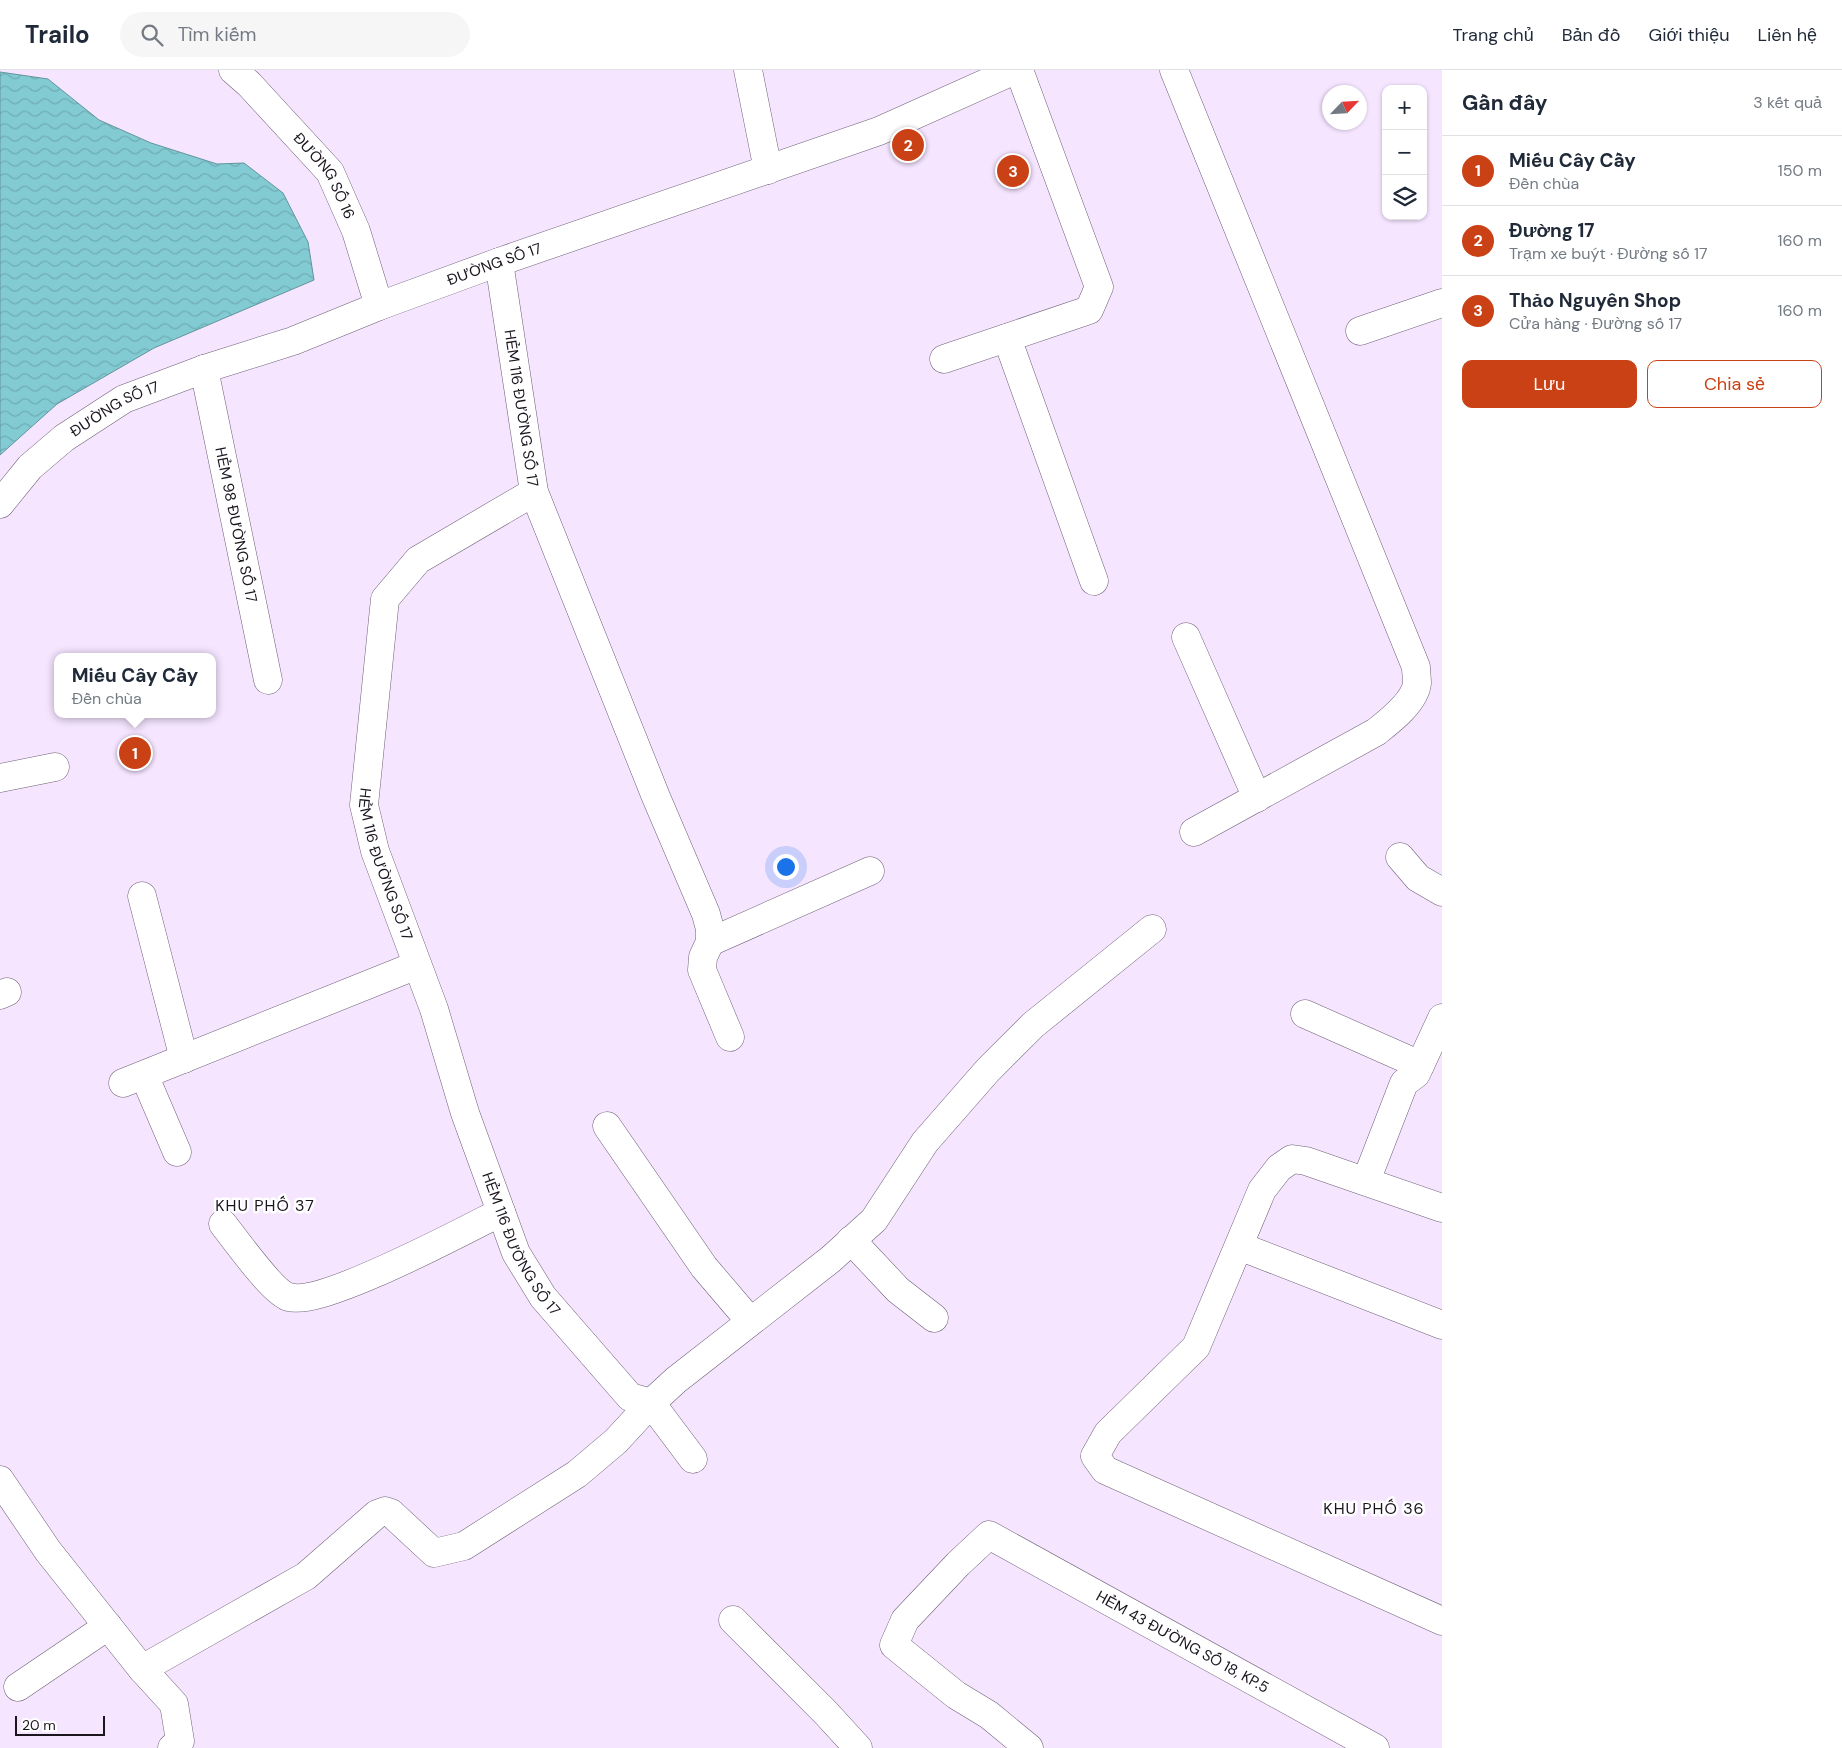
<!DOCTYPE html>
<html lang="vi">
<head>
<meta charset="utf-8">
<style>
  :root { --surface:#fff; --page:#f6f6f7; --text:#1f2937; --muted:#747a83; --line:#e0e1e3; --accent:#c94115 }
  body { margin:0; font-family:"DM Sans",sans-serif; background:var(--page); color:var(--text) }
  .controls { position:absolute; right:15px; top:15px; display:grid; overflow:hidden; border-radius:10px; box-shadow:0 1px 4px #0004 }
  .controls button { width:45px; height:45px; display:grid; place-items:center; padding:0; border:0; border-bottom:1px solid var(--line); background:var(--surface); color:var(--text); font:25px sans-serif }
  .compass { position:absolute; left:1322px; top:15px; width:45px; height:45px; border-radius:50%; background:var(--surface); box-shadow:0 1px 4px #0004; rotate:65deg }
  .scale { position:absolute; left:15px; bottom:12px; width:90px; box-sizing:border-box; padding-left:5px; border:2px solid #1b151e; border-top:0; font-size:14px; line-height:18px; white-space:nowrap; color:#1b151e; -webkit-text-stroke:4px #fff; paint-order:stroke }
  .you { position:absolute; left:785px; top:796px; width:18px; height:18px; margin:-12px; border:4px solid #fff; border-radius:50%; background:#1a73e8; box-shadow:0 0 0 8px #1a73e833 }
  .badge { display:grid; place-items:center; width:32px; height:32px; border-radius:50%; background:var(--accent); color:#fff; font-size:16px; font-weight:700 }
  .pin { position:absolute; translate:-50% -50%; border:2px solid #fff; box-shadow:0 1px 5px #0006 }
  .popup { position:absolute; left:54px; top:583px; width:162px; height:65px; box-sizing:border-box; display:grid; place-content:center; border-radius:10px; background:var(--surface); filter:drop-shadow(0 1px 4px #0005); font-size:16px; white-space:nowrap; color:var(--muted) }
  .popup b { font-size:19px; color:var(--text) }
  .popup::after { content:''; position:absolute; left:50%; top:100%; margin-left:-10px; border:10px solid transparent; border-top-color:var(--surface) }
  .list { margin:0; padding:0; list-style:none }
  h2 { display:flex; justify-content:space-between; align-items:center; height:65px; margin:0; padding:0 20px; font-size:21px }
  h2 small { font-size:16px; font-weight:400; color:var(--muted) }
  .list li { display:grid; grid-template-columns:32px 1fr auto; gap:15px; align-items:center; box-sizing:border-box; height:70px; padding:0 20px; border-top:1px solid var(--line) }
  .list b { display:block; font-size:19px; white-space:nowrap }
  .list p { margin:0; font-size:16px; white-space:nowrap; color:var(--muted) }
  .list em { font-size:16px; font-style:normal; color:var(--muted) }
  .actions { display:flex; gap:10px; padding:15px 20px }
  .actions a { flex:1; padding:11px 0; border:1px solid var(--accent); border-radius:10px; text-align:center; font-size:18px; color:var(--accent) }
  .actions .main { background:var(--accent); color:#fff }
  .icon { flex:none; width:28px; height:28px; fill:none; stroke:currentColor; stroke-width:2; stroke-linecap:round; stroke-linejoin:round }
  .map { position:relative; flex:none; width:1442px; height:1678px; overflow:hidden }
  header { display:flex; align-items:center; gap:30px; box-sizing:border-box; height:70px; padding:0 25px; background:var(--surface); border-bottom:1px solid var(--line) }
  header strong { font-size:24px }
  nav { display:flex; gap:28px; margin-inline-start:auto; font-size:18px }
  .search { width:350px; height:45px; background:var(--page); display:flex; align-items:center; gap:12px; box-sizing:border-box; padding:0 18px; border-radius:28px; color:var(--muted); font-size:19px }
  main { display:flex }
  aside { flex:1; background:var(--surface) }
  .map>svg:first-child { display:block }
  .water { fill:url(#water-waves); stroke:#63949d }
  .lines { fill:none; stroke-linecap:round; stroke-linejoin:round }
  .minor-casing { stroke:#6e6076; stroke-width:29 }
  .minor { stroke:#fff; stroke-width:28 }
  .labels { text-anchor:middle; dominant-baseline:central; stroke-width:5; stroke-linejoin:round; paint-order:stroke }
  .street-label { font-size:15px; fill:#1b151e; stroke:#fff }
  .neighbourhood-label { font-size:16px; letter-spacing:1px; fill:#1b151e; stroke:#fff }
</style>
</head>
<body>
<header>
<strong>Trailo</strong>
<div class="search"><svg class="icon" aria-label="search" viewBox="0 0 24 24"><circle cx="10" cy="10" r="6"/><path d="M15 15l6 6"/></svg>Tìm kiếm</div>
<nav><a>Trang chủ</a><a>Bản đồ</a><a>Giới thiệu</a><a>Liên hệ</a></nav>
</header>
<main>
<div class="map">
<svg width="1442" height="1678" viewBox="0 0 1442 1678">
  <defs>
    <pattern id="water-waves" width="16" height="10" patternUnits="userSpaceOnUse" patternTransform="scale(1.25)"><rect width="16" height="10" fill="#82cbd3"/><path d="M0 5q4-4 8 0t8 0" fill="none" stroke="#70adb5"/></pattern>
  </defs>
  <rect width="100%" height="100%" fill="#f5e5ff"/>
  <path class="water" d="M0,2L48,9L99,50L151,73L217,94L244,93L283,123L308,172L314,210L154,278L57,334L0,385Z"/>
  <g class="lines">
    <defs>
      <g id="minor">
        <path id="s1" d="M233,0L249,14L330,102L356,161L379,236"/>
        <path d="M748,0L768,100"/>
        <path d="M1174,0L1416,597C1416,602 1417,608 1417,613C1415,632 1390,651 1376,662L1194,762"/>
        <path id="s2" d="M499,192L534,422L656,727L706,844L710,859V872L703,887L702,900L730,967"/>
        <path d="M1360,261L1442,233"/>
        <path d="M1007,268L1094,511"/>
        <path d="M944,289L1089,240L1099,217L1019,0"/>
        <path id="s3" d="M204,299L268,610"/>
        <path id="s4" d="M534,422L418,490L385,529L364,735L375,781L434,939L465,1043L516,1183L543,1227L630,1327L651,1333L693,1389"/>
        <path id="s5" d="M0,434L30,397L64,368L124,329L204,299L293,271L379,236L499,192L879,61L1015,0"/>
        <path d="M1186,567L1257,728"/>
        <path d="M0,708L55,697"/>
        <path d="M1400,787L1418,808L1442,822"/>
        <path d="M142,826L184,989"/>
        <path d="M710,872L870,801"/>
        <path d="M0,925L7,922"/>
        <path d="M1305,944L1420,995"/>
        <path d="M144,1005L177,1082"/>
        <path d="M123,1013L417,895"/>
        <path d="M607,1056L704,1197L750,1251"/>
        <path d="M1366,1111L1404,1013L1416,1004L1442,948"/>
        <path d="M1442,1138L1306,1091L1292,1089L1279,1098L1262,1120L1196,1277L1108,1363L1095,1386L1105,1400L1442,1551"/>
        <path d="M223,1154C235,1169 273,1223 289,1227C322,1237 465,1160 501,1142"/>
        <path d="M851,1170L898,1220L934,1248"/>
        <path d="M1239,1176L1442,1255"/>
        <path d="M0,1410L48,1481L142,1599L174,1634L180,1671L172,1678"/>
        <path d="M733,1550L826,1643L858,1678"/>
        <path d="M142,1599L306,1506L377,1444L385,1441L391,1443L434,1483L464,1476L577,1404L616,1371L651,1333L676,1310L831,1189L874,1150L925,1072L988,1000L1033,955L1152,859"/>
        <path d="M18,1617L108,1556"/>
        <path id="s6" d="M1029,1678L989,1645L956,1625L894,1575L905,1550L958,1494L989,1465L1375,1678"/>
      </g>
    </defs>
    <use href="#minor" class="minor-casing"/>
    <use href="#minor" class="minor"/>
  </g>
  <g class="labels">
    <g class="street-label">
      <text stroke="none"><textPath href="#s1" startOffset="141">ĐƯỜNG SỐ 16</textPath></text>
      <text stroke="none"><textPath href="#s5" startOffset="558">ĐƯỜNG SỐ 17</textPath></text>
      <text stroke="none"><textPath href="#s2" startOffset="148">HẺM 116 ĐƯỜNG SỐ 17</textPath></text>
      <text stroke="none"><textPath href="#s5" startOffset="151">ĐƯỜNG SỐ 17</textPath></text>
      <text stroke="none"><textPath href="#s3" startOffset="159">HẺM 98 ĐƯỜNG SỐ 17</textPath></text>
      <text stroke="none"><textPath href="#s4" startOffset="455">HẺM 116 ĐƯỜNG SỐ 17</textPath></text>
      <text stroke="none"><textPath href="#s4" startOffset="860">HẺM 116 ĐƯỜNG SỐ 17</textPath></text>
      <text stroke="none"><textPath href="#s6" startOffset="538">HẺM 43 ĐƯỜNG SỐ 18, KP.5</textPath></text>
    </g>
    <g class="neighbourhood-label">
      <text x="265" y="1135">KHU PHỐ 37</text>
      <text x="1374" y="1438">KHU PHỐ 36</text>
    </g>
  </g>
</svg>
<div class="controls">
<button>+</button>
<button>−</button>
<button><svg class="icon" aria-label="layers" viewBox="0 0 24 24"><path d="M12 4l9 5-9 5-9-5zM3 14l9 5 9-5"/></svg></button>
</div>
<svg class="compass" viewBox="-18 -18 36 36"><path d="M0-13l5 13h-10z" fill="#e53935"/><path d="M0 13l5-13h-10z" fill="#747a83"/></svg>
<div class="scale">20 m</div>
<div class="you"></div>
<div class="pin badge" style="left:135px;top:683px">1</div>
<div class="popup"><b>Miếu Cây Cầy</b>Đền chùa</div>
<div class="pin badge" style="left:908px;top:75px">2</div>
<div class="pin badge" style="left:1013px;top:101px">3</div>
</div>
<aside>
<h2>Gần đây<small>3 kết quả</small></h2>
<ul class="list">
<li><span class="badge">1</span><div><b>Miếu Cây Cầy</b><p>Đền chùa</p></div><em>150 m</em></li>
<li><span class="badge">2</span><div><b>Đường 17</b><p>Trạm xe buýt · Đường số 17</p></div><em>160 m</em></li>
<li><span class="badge">3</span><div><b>Thảo Nguyên Shop</b><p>Cửa hàng · Đường số 17</p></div><em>160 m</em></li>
</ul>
<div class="actions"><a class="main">Lưu</a><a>Chia sẻ</a></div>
</aside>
</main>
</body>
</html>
